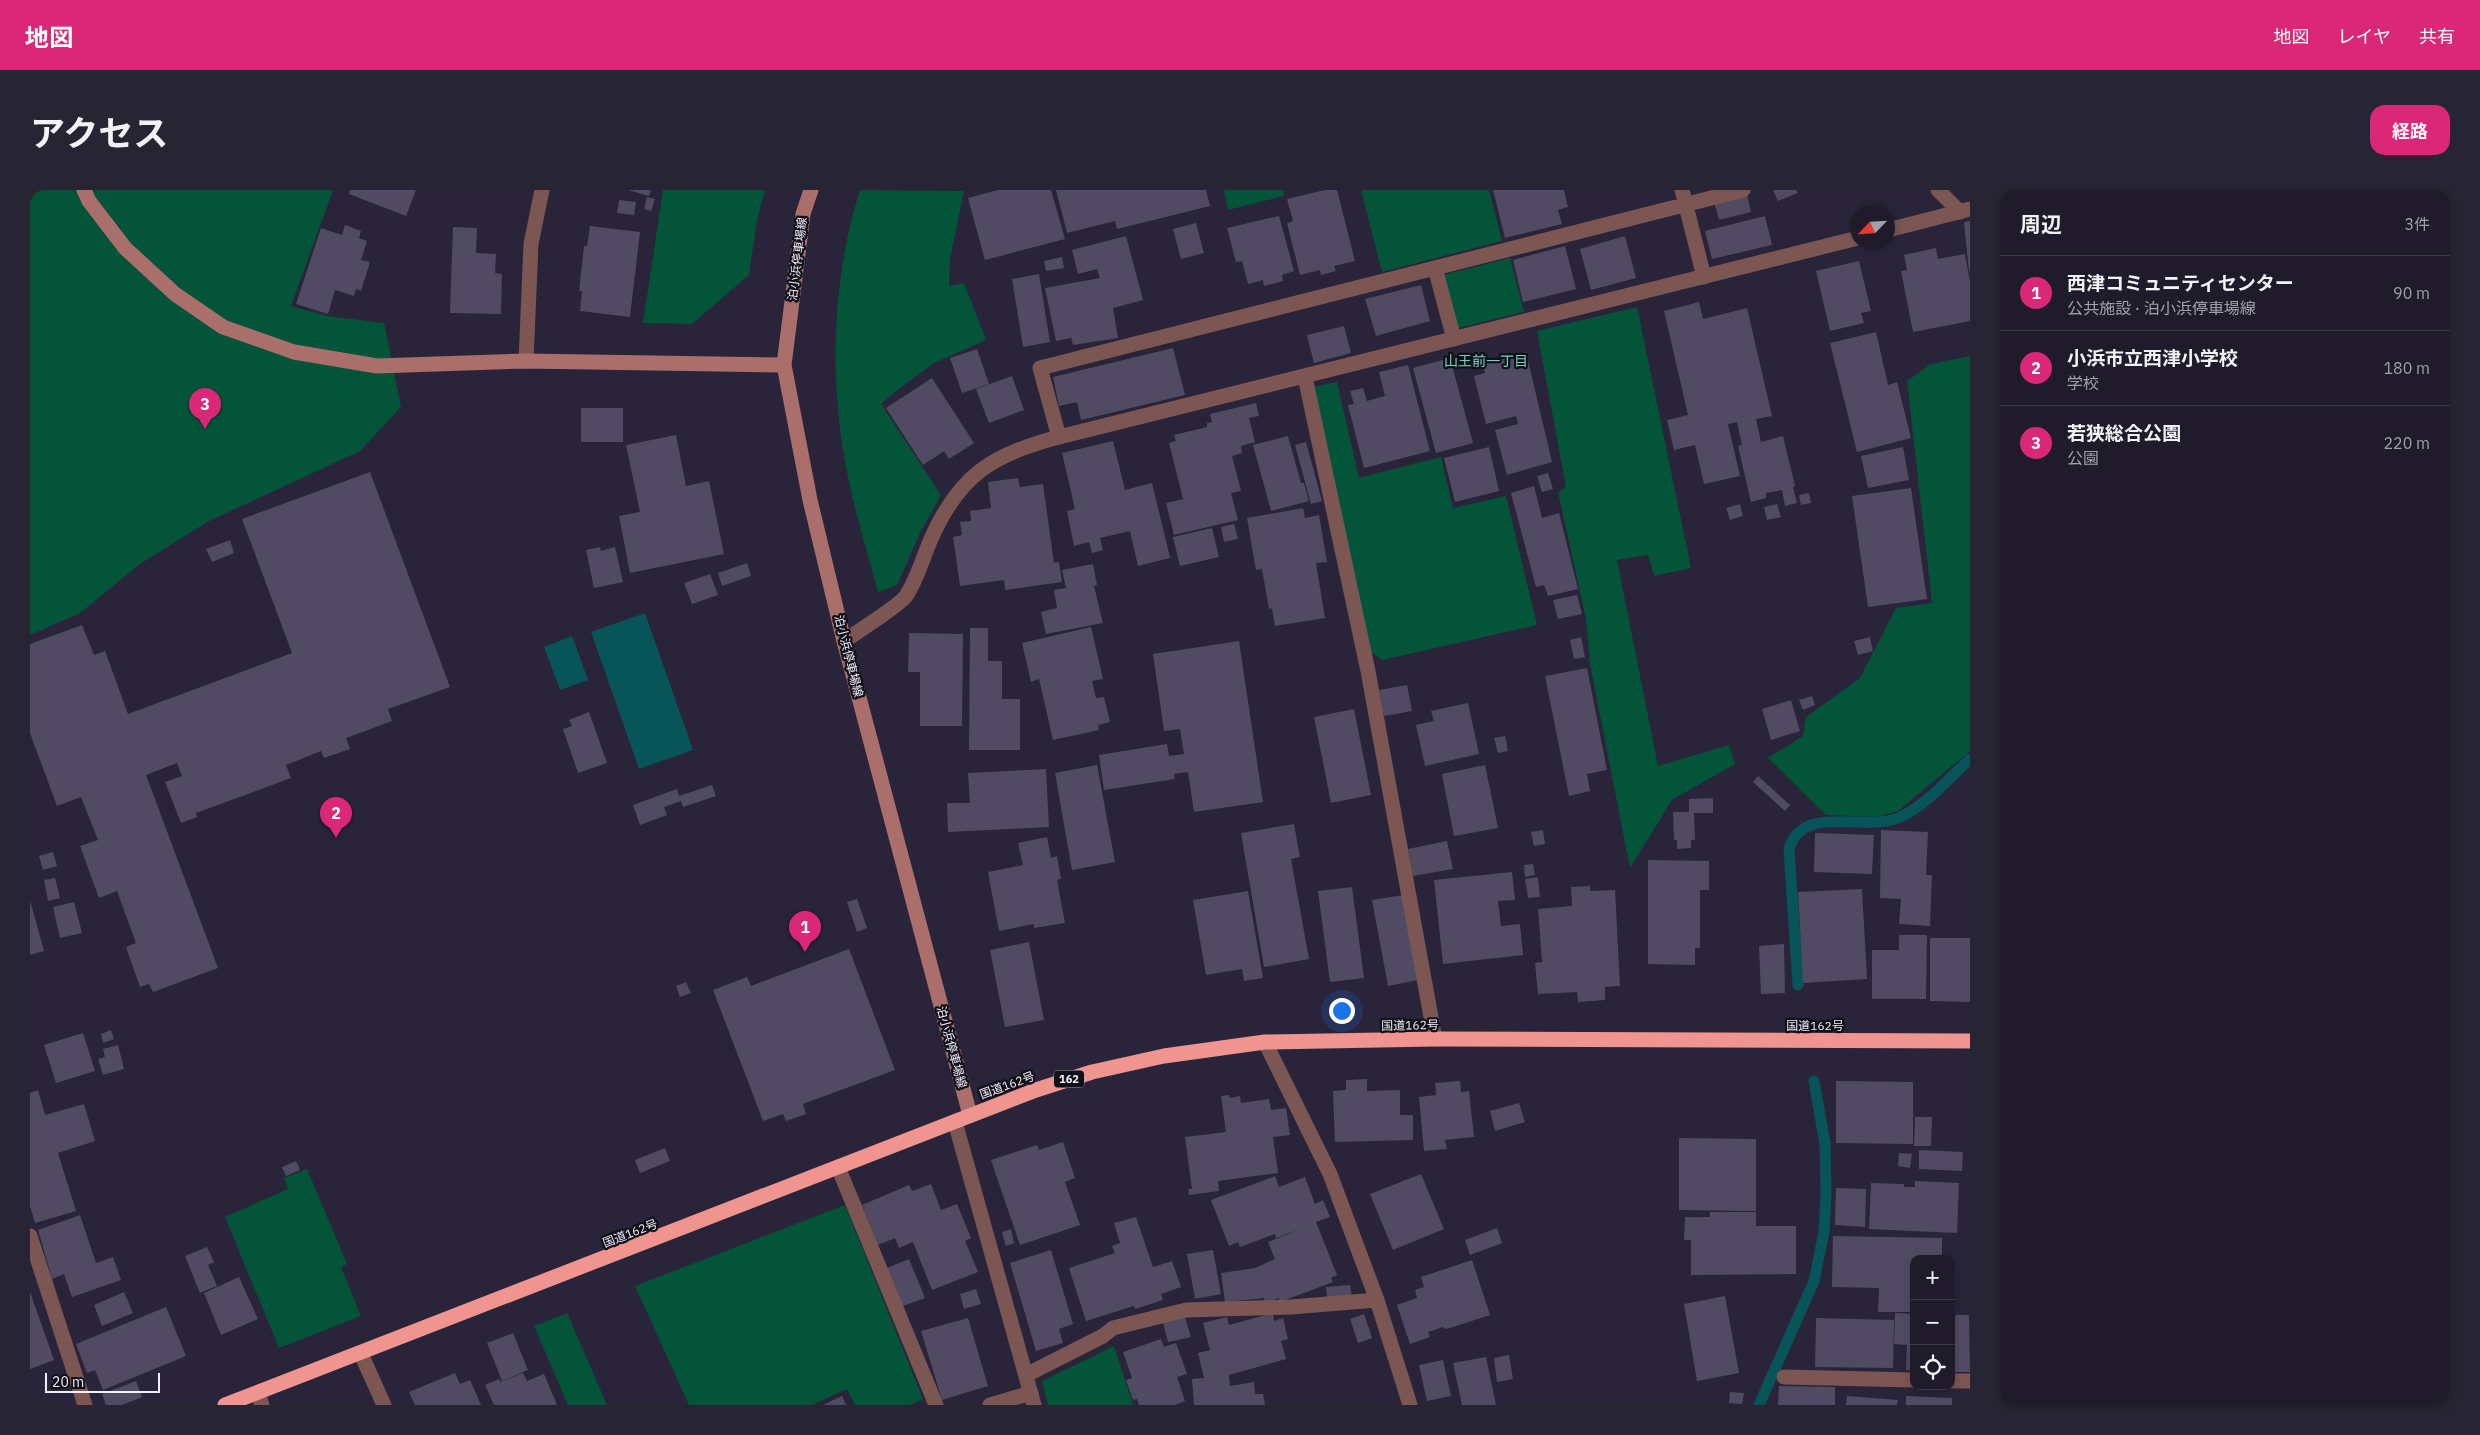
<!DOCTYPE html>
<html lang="ja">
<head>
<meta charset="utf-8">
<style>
  :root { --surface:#1f1b2b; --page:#272433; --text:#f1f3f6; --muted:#a1a1a9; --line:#3c3947; --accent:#db2777 }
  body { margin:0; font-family:"IBM Plex Sans","Noto Sans JP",sans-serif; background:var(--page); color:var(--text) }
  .controls { position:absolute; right:15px; bottom:15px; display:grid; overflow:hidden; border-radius:10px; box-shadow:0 2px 8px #0003 }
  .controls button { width:45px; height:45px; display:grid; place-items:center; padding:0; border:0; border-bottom:1px solid var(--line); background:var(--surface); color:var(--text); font:25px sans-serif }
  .compass { position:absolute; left:1820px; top:15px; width:45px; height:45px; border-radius:50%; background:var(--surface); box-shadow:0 2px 8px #0003; rotate:245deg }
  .scale { position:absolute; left:15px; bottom:12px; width:115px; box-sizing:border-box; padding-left:5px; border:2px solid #f2effd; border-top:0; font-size:14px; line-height:18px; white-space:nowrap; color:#f2effd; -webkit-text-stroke:4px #110f18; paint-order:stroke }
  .you { position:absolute; left:1311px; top:820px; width:18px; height:18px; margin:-12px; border:4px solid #fff; border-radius:50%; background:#1a73e8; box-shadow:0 0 0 8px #1a73e833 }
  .badge { display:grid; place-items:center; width:32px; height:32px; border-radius:50%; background:var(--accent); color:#fff; font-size:16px; font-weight:700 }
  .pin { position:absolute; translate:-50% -41px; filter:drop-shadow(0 1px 2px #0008) }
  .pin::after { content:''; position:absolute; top:26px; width:18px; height:15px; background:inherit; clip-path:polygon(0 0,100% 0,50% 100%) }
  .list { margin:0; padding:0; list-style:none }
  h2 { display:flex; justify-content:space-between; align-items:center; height:65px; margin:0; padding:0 20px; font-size:21px }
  h2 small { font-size:16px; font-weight:400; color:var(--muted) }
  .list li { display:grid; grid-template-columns:32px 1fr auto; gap:15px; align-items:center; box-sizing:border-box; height:75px; padding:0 20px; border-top:1px solid var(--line) }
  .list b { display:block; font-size:19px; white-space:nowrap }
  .list p { margin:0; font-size:16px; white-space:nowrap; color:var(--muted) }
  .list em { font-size:16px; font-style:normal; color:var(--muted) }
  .icon { flex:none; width:28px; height:28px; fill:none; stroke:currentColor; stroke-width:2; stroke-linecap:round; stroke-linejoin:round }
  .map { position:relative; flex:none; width:1940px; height:1215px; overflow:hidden; border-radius:15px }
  header { display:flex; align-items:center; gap:30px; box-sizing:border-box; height:70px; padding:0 25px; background:var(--accent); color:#fff }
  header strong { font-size:24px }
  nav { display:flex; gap:28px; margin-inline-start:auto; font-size:18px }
  .intro { display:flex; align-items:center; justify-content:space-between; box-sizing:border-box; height:120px; padding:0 30px }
  h1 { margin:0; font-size:35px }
  .button { padding:12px 22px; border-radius:15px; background:var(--accent); color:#fff; font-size:18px; font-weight:700 }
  main { display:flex; gap:30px; padding:0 30px }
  aside { flex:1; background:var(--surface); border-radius:15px; box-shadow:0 2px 8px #0003 }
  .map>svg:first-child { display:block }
  .green { fill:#04543a }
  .water { fill:#075459 }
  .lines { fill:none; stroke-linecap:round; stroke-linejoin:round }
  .stream { stroke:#075459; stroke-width:11 }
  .building { fill:#504b62 }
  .lane { stroke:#7c5653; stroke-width:15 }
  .street { stroke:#7c5653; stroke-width:15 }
  .secondary { stroke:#aa6f6b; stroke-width:15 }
  .highway { stroke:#ef948e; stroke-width:15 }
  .labels { text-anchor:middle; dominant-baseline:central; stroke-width:4.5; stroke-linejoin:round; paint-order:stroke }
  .shield { fill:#110f18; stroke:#aeacb8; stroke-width:1 }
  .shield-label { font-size:11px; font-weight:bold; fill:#f2effd }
  .street-label { font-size:12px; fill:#f2effd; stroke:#110f18 }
  .neighbourhood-label { font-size:14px; fill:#70d5c0; stroke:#110f18 }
</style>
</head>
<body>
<header>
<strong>地図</strong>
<nav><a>地図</a><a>レイヤ</a><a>共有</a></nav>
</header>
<div class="intro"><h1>アクセス</h1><a class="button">経路</a></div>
<main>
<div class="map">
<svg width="1940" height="1215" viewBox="0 0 1940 1215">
  <rect width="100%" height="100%" fill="#292439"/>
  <path class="green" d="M0,0H303L261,116L297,126L354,133L371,217L330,261L179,331L110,374L50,423L0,445Z
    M633,0H735L727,30L719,85L662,134L613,133Z
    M830,0L934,1L920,69L919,96L934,93L956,150L904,173L866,201L851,214L911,305L890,343L867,395L848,402C838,364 826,326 818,287C799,194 801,91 830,0Z
    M1194,0H1253L1254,6L1198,20Z
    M1331,0H1459L1472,51L1352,82Z
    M1480,68L1494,122L1428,138L1413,85Z
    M1607,117L1661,378L1624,386L1618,365L1587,370L1628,576L1699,555L1705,574L1642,610L1600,678L1560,474L1556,429L1528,302L1536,297L1507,141Z
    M1940,166V561L1868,621L1847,627L1796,625L1738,568L1773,546L1776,527L1830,488L1866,418L1902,413L1877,191L1901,174Z
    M1307,192L1329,288L1411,267L1423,318L1476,306L1507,435L1352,470L1341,462L1283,197Z
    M277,979L317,1074L311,1077L331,1126L249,1158L195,1027L258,999L254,988Z
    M815,1015L893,1209L880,1215H825L817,1199L782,1215H659L605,1096Z
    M537,1123L577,1215H538L504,1136Z
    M1084,1156L1103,1215H1018L1012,1191Z"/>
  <path class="water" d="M615,423L663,560L609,579L561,442Z
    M542,446L558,490L530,500L514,457Z"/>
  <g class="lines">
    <path class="stream" d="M1768,795L1759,659C1773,613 1834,642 1868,628C1895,617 1918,589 1940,569
      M1729,1215L1784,1091L1794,1042L1796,1004L1795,954L1784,891"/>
  </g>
  <path class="building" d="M320,0H386L376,26L319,4Z
    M598,0H621L619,6Z
    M968,0H1021L1035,49L955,70L938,8Z
    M1026,0H1176L1180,16L1087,39L1085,31L1037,43Z
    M1295,0H1307L1325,71L1304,76L1306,81L1291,85L1290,80L1270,85L1257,33L1263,31L1257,9Z
    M1463,0H1534L1538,17L1528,20L1532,34L1475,48Z
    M1743,0H1766L1768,3L1748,11Z
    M1717,5L1721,22L1689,30L1684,12Z
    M617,7L625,9L621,21L614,19Z
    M589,10L606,12L604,25L587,23Z
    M1249,26L1264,81L1252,85L1253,91L1234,96L1233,90L1218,94L1212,71L1206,72L1197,38Z
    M1735,26L1742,55L1682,69L1675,41Z
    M1940,31V81H1939L1934,32Z
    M1166,33L1174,63L1151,69L1143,39Z
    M315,35L331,41L329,48L337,51L331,70L340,72L331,101L326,99L324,106L305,100L298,124L266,114L291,38L312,45Z
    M560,36L610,42L600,127L550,121L552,101H549L554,56H557Z
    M423,37L447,38L446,63L466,64L465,83L472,84L471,124L420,123Z
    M1096,46L1113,110L1083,118L1088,148L1043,155L1041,148L1026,151L1015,98L1070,88L1067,79L1048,84L1042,60Z
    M1595,46L1606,88L1561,100L1550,59Z
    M1535,56L1546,99L1493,112L1483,70Z
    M1906,58L1908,69L1935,64L1940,92V131L1883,142L1871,81L1877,80L1874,65Z
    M1032,67L1034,78L1016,81L1014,71Z
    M1829,71L1841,121L1831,123L1834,133L1800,141L1786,81Z
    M1009,84L1020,152L993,157L982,89Z
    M1391,95L1400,131L1346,146L1335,109Z
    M1669,112L1673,129L1717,118L1742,226L1726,229L1731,252L1753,246L1765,296L1763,297L1767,313L1755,316L1752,300L1736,303V308L1721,312L1708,256L1712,255L1707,232L1698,234L1710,286L1674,294L1665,255L1644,260L1637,230L1658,225L1634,121Z
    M1314,136L1321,163L1284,173L1277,145Z
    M1846,142L1858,195L1867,192L1881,248L1827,262L1800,153Z
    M1143,158L1155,205L1051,230L1047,212L1029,216L1023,187Z
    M947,159L959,194L932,203L920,168Z
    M1496,162L1522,272L1477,285L1465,240L1488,234L1486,226L1456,234L1444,186L1455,183L1452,173Z
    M1420,168L1443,253L1406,263L1383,178Z
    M1378,175L1400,261L1334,278L1318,215L1324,214L1320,201L1333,198L1337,211L1355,206L1349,182Z
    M982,186L994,220L959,233L946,199Z
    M902,188L944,253L919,269L914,261L893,275L856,218Z
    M1226,213L1229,226L1219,228L1225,252L1211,256L1212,263L1202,266L1211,301L1201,303L1208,330L1144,345L1136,313L1153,309L1139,253L1146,251L1144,245L1177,237V233L1182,232L1180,224Z
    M551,218H593V252H551Z
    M646,245L656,296L679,291L694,364L600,383L589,326L610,322L596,255Z
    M1258,246L1271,293H1274L1279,311L1241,321L1223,255Z
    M1083,251L1095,300L1122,293L1140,368L1108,376L1100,341L1070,348L1073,360L1062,363L1059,352L1044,356L1037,321L1045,319L1032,263Z
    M1276,252L1292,311L1281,314L1265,255Z
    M1459,257L1469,301L1425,312L1414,268Z
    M1873,257L1879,290L1838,298L1831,266Z
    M340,282L420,497L358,519L362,531L316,548L320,559L294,568L291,561L256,575L261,588L166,623L167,627L151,633L135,592L152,586L147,573L116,585L188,778L123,802L119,794L110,797L96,757L106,753L87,701L69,708L50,656L68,650L51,607L27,616L0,543V454L52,435L64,465L75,461L98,524L262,463L212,329Z
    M1518,283L1523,299L1512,302L1507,286Z
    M988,288L990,297L1013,294L1024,373L1029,372L1032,392L975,400L974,390L930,396L923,347L932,345L930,332L941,331L940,321L961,318L958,292Z
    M1504,296L1512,328L1529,323L1548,399L1518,406L1514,395L1506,397L1481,303Z
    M1881,298L1897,409L1838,417L1822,306Z
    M1779,303L1781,313L1771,315L1769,305Z
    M1710,314L1713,326L1700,330L1696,318Z
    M1747,314L1751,327L1737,330L1734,317Z
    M1273,318L1275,328L1289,325L1297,372L1286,373L1295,428L1245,436L1242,418L1239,419L1232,379L1226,380L1217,328Z
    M1204,334L1208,349L1194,352L1191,337Z
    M1182,338L1189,367L1150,376L1143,347Z
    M200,350L204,363L182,372L176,359Z
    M570,357L571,361L585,357L593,392L564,398L556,360Z
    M717,373L721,386L692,396L688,383Z
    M1063,374L1067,395L1064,396L1073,433L1016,444L1011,422L1027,418L1024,400L1036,398L1032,380Z
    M680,384L688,405L662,414L654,393Z
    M1547,405L1552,424L1528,429L1523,410Z
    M1061,437L1073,489L1062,491L1066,508L1074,507L1080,532L1068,535L1069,540L1023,550L1009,489L1001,492L992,453Z
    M940,438H958V471H972V509H990V560H939Z
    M879,443L933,444L932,536H890V482H878Z
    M1551,447L1555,467L1544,469L1540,450Z
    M1840,447L1843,461L1828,465L1824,451Z
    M1209,451L1233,612L1164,622L1158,582L1144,584L1145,589L1074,600L1069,565L1137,554L1139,566L1154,564L1150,539L1134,541L1123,464Z
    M1557,478L1577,580L1557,584L1560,601L1539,606L1515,486Z
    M1377,495L1382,521L1354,526L1349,500Z
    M1782,506L1785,515L1773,520L1769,510Z
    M1761,510L1770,541L1741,550L1732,519Z
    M1438,513L1449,564L1395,576L1386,535L1404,531L1401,521Z
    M1324,519L1341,605L1301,613L1284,527Z
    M559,522L577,573L548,583L533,539L542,536L539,530Z
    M1475,546L1478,561L1468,563L1464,548Z
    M1067,575L1085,672L1042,680L1025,583Z
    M1455,575L1468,638L1424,646L1412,584Z
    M1016,579L1019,637L918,642L917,613H940L938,583Z
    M1728,586L1760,615L1755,621L1723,592Z
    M682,595L686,606L653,617L651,611L634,617L637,625L610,635L603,615L647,599L649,606Z
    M1683,608V623H1664L1665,650H1661V658L1647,659V650H1644L1643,622H1659V609Z
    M1264,634L1270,667L1261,669L1279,769L1234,777L1211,643Z
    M1513,640L1515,654L1504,656L1501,642Z
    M1851,640L1898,642L1896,685H1902L1900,736L1869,734L1871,709L1850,708Z
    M1785,643L1844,645L1842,684L1784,682Z
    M1017,647L1021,668L1027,666L1031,689L1027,690L1035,733L1004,738V734L969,741L958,682L993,675L988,653Z
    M1417,651L1423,679L1383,686L1378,659Z
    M23,662L27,676L13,680L9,666Z
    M1618,670L1679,671V700H1670V758H1665V775L1618,774Z
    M1503,674L1505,685L1495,687L1494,675Z
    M1482,682L1485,710L1468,711L1471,736L1490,734L1493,765L1413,774L1404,690Z
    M1508,687L1510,707L1498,708L1495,689Z
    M25,688L30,708L18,711L14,690Z
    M1560,696V701L1585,700L1590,796L1575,797V810L1548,812L1547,802L1508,804L1505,773L1512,772L1508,719L1542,716L1541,697Z
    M1322,697L1334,788L1300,792L1288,701Z
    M1832,699L1837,789L1773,793L1768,702Z
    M1218,701L1233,788L1214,791L1212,779L1176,785L1163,710Z
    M1373,705L1388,790L1358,796L1342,710Z
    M827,709L837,738L827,742L817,712Z
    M0,710L14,761L0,765Z
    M44,712L52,743L30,748L23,717Z
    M1869,745H1897L1896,809H1842V760H1869Z
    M1900,748H1940V812L1900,811Z
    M999,752L1014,830L975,837L960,760Z
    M1754,754L1755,803L1731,804L1729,756Z
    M819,759L865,880L773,914L776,924L756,931L753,924L733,931L683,800L717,787L721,796Z
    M656,792L661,803L650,807L646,796Z
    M81,840L84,849L73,853L71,844Z
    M53,843L65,881L26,893L14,855Z
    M88,855L94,879L73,885L68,869L75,867L73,859Z
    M1337,889V901L1370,900V925H1383V950L1305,952L1303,901L1316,900V890Z
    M1430,891L1431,902L1439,901L1444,947L1415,950L1417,959L1394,961L1389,907L1406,905L1405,893Z
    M1806,891L1883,892V954L1806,953Z
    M8,900L15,925L54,914L65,951L28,963L46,1021L5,1033L0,1016V903Z
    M1199,905L1200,908L1210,906L1211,913L1239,909L1241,920L1256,918L1260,945L1243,947L1248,983L1188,991L1189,1001L1159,1005L1158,999H1162L1155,947L1196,942L1191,906Z
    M1489,913L1495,932L1465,941L1460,921Z
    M1885,927H1902L1901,956H1884Z
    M1649,948L1726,949V1021L1649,1020Z
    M1033,952L1045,988L1035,992L1050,1035L990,1055L961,970L1007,955L1009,960Z
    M635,958L640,971L610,983L605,970Z
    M1889,960L1933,962L1932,981L1889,979Z
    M1869,963L1882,964L1880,978L1868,976Z
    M266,971L270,980L256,986L252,977Z
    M1391,984L1414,1039L1363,1060L1340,1004Z
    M1245,986L1249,997L1275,987L1285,1014L1293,1010L1300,1027L1286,1032L1307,1085L1301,1088L1303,1092L1250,1112L1249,1108L1235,1113L1234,1108L1195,1112L1191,1083L1225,1078L1245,1069L1238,1052L1273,1038L1246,1048L1245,1044L1210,1057L1208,1052L1199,1056L1181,1010Z
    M1885,991L1929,993L1927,1043L1839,1039L1841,993L1874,994V997H1885Z
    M901,994L911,1020L927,1014L941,1048L935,1051L948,1082L902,1100L883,1052L869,1058L865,1048L848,1055L832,1015L879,995L882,1001Z
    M1806,998L1836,999L1835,1037L1805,1035Z
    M1680,1022H1726V1036H1766V1084L1661,1085V1050H1654L1655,1027H1680Z
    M50,1025L66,1073L83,1067L91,1090L42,1107L34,1084L22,1089L8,1040Z
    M1106,1027L1123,1077L1142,1071L1151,1097L1131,1104L1133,1110L1105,1119L1104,1116L1056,1131L1039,1078L1085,1063L1082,1056L1090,1053L1084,1033Z
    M1467,1038L1472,1053L1440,1065L1435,1050Z
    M981,1039L984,1053L976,1056L972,1042Z
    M1803,1046L1912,1048V1069H1884V1122H1848L1849,1098L1802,1097Z
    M177,1057L184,1072L178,1075L187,1096L170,1103L155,1066Z
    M1021,1060L1043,1134L1029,1139L1033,1153L1006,1161L980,1073Z
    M1183,1060L1191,1104L1165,1109L1157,1064Z
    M879,1069L895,1108L873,1116L857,1078Z
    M1442,1070L1460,1125L1420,1138L1415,1139L1413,1137L1398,1142L1400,1147L1380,1154L1367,1115L1387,1108L1385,1100L1394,1097L1391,1087Z
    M209,1087L228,1129L191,1145L174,1103Z
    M1320,1095L1322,1107L1297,1109L1296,1097Z
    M946,1099L951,1114L934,1119L930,1104Z
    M0,1102L24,1170L0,1179Z
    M94,1102L103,1123L72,1136L64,1115Z
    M1695,1106L1709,1183L1667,1191L1654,1114Z
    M136,1117L156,1166L73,1200L65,1180L57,1183L46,1154Z
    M1243,1123L1244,1131L1253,1128L1258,1149L1251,1151L1256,1169L1199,1185L1200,1196L1224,1192L1225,1204H1233L1235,1215H1164L1162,1189L1174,1188L1168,1163L1180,1160L1173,1133L1197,1127L1199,1135Z
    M1865,1123L1884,1124V1180H1876L1877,1155L1864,1154Z
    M1334,1124L1342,1148L1328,1153L1320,1129Z
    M1921,1125H1939L1940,1182H1921Z
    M1155,1127L1161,1147L1138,1152L1133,1133Z
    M938,1128L958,1196L912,1210L891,1141Z
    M1786,1128L1864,1130L1863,1178L1785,1177Z
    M483,1143L498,1180L472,1191L457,1153Z
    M1131,1149L1134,1157L1146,1153L1157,1184L1147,1187L1155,1211L1145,1215H1109L1107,1209L1103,1210L1096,1190L1102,1188L1093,1162Z
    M1479,1165L1483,1189L1467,1192L1464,1168Z
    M1456,1167L1466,1215H1432L1423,1173Z
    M1413,1170L1421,1206L1397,1211L1389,1175Z
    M425,1183L430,1194L440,1190L451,1215H385L379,1202Z
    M493,1183L497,1191L514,1184L527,1215H464L455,1195L469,1189L470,1192Z
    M106,1191L112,1207L92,1215H76L72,1204Z
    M1749,1196L1805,1197V1215H1748Z
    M1700,1202L1714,1203L1712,1214L1699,1213Z
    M812,1206L816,1215H793Z
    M1817,1206L1868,1210L1867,1215H1816Z
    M1876,1206L1922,1208V1215H1876Z"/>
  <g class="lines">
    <path class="lane" d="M1652,0L1674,87
      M1908,0L1930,22
      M1405,78L1424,149
      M1275,187L1338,481L1405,849
      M1029,247L1010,178L1713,0
      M1235,852L1300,984L1347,1110L1380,1215
      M808,977L906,1215
      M0,1046L55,1215
      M331,1164L354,1215
      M996,1185L1073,1146L1083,1138L1156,1120L1261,1117L1347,1110
      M1754,1187L1884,1190
      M1921,1191H1940
      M960,1215L1001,1203"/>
    <path class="street" d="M1858,40L1940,19
      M496,171L501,54L512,0
      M814,451C827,442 869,416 876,406C887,390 893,367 901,349C929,285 963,264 1029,247L1828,48
      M925,932L1004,1215
      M228,1203L232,1215"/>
    <path class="secondary" d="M54,0L59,11L95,58L145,104L193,137L264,162L347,176L496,171L754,175
      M781,0L773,24L754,175L780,310L814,451L940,925"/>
    <path class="highway" d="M195,1215L1006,900L1062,882L1134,866L1235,852L1405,849L1940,851"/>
  </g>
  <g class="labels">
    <rect class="shield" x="1024" y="880.5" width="30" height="17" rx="4"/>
    <g class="shield-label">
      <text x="1039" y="889">162</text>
    </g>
    <g class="street-label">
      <text transform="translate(767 69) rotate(-83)">泊小浜停車場線</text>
      <text transform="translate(819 466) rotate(76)">泊小浜停車場線</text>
      <text transform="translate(1380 835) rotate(-1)">国道162号</text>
      <text x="1785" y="835">国道162号</text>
      <text transform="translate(922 857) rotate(75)">泊小浜停車場線</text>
      <text transform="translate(977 895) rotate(-20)">国道162号</text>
      <text transform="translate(600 1043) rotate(-21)">国道162号</text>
    </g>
    <g class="neighbourhood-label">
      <text x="1456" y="171">山王前一丁目</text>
    </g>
  </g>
</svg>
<div class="controls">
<button>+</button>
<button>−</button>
<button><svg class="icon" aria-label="locate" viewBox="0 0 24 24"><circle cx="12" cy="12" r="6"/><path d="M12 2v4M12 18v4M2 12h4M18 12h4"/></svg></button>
</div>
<svg class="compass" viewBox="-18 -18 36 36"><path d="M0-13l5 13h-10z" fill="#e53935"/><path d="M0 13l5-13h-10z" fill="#a1a1a9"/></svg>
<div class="scale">20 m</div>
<div class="you"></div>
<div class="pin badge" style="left:775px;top:762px">1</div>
<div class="pin badge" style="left:306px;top:648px">2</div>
<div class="pin badge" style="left:175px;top:239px">3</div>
</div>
<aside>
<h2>周辺<small>3件</small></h2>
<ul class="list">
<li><span class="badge">1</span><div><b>西津コミュニティセンター</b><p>公共施設 · 泊小浜停車場線</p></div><em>90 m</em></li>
<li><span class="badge">2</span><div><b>小浜市立西津小学校</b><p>学校</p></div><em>180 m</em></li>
<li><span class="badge">3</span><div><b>若狭総合公園</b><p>公園</p></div><em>220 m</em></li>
</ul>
</aside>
</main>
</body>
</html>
